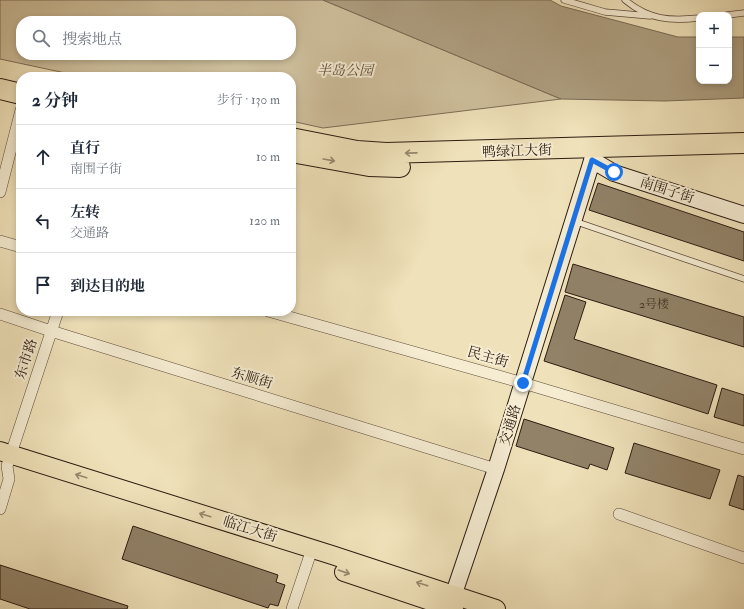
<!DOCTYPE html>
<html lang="zh">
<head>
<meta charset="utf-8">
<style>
  :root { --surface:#fff; --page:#f2f2f3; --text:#1f2937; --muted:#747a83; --line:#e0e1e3 }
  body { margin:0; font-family:"IM FELL Double Pica","Noto Serif SC",serif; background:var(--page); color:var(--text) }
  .controls { position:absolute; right:12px; top:12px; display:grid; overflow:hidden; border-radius:8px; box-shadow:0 2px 6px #0003 }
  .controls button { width:36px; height:36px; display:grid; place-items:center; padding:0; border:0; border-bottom:1px solid var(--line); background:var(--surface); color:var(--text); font:20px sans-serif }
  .stop { position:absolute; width:12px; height:12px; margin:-9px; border:3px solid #1a73e8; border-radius:50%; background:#fff }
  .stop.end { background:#1a73e8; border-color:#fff; box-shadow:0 1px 4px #0008 }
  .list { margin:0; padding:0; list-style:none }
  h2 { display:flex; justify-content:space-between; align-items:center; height:52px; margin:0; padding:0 16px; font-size:17px }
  h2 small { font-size:13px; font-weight:400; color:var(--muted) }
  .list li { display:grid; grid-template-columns:26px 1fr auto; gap:12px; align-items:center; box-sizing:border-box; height:64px; padding:0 16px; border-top:1px solid var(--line) }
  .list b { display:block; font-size:15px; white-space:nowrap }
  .list p { margin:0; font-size:13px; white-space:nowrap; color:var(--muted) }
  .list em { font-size:13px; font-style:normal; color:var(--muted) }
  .icon { flex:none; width:22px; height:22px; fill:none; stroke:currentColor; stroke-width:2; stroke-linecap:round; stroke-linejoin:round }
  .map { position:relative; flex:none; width:744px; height:609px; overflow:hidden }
  .search { position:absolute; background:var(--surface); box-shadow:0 2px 6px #0003; left:16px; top:16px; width:280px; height:44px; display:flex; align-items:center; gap:10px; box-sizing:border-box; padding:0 14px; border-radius:16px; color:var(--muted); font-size:15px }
  .panel { position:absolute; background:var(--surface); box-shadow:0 2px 6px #0003; left:16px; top:72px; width:280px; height:244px; border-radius:16px }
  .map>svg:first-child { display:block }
  .green { fill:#cebf9c; stroke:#7d6d56; fill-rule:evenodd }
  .water { fill:#ad9e80; stroke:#796a54 }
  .building { fill:#918268; stroke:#2c1b11 }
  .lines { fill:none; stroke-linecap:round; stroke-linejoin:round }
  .lane-casing { stroke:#5d4c3b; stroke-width:7 }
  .street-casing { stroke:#5d4c3b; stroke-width:12 }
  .secondary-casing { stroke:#2c1b11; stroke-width:18 }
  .primary-casing { stroke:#2c1b11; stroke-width:20 }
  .highway-casing { stroke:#2c1b11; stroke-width:22 }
  .lane { stroke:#f5ecd2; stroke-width:5.5 }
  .street { stroke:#f5ecd2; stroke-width:11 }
  .secondary { stroke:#f5ecd2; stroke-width:16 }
  .primary { stroke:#efe1b9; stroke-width:18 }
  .highway { stroke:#efe1b9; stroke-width:20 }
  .oneway { stroke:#97886d }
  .route { stroke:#1a73e8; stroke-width:5 }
  .labels { text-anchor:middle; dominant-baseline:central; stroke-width:4; stroke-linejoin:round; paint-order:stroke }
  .number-label { font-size:12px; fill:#453527 }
  .park-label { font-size:14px; font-style:italic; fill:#5d4c3b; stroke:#f5ecd2 }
  .street-label { font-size:14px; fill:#2c1b11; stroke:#f5ecd2 }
</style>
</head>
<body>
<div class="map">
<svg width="744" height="609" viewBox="0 0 744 609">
  <rect width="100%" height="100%" fill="#efe1b9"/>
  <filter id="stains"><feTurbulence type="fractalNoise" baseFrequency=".005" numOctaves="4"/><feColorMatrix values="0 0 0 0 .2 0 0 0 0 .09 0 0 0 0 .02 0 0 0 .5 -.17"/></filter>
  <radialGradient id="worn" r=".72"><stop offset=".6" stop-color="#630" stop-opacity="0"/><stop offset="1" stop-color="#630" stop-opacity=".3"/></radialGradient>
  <path class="green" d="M0,0H323L561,99L323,128L291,121V77H84L0,59ZM21,21H291V55H21Z"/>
  <path class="water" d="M323,0H550L561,6L678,37H699V81H729V37H744V98L665,101L561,99Z"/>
  <path class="building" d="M598,183L744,232V261L589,210Z
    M573,264L744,317V347L565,292Z
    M565,295L586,302L574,339L717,385L708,414L544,361Z
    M722,388L744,395V426L714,417Z
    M524,419L614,448L607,470L590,464L588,469L516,446Z
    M634,443L720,470L710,499L625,473Z
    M738,475L744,477V510L729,505Z
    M133,526L278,575L276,582L285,585L278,606L270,604L268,608L122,559Z
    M0,565L128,606L127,609H30L0,599Z"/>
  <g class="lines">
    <defs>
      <path id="lane" d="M564,0L605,12L650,16
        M625,0C649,20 670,21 699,18
        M727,15L744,13
        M574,221L744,279"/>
      <path id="street" d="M0,192L21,110
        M0,241L21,247
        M268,311L523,383L744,449
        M0,314L51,331L496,469
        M0,509L9,479L7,466L58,311
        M619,514L744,558
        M292,609L312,549"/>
      <path id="secondary" d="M592,160L614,173L744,215
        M449,608L496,469L596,148"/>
      <path id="primary" d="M0,451L332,555L496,609
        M344,572L454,609"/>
      <path id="highway" d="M0,89L21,94
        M291,138L357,151L386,153L744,143
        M291,152L369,166L400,167"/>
    </defs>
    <use href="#lane" class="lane-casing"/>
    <use href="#street" class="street-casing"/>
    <use href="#secondary" class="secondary-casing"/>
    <use href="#primary" class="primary-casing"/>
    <use href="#highway" class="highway-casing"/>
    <use href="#lane" class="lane"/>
    <use href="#street" class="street"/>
    <use href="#secondary" class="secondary"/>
    <use href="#primary" class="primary"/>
    <use href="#highway" class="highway"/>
  </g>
  <defs><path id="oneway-shaft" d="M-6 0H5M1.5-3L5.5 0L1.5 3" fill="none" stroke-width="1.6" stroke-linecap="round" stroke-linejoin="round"/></defs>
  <g class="oneway">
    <use href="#oneway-shaft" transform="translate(411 153) rotate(179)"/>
    <use href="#oneway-shaft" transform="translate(329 160) rotate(10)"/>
    <use href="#oneway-shaft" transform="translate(81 476) rotate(-163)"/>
    <use href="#oneway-shaft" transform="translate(205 515) rotate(-163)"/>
    <use href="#oneway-shaft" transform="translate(344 572) rotate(19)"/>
    <use href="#oneway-shaft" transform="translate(422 584) rotate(-162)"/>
  </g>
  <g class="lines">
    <path class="route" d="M523,383L592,160L614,172"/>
  </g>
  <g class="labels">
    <g class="number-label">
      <text x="654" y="304">2号楼</text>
    </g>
    <g class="park-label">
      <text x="345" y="70">半岛公园</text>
    </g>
    <g class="street-label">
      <text transform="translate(517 151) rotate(-2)">鸭绿江大街</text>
      <text transform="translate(667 190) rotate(18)">南围子街</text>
      <text transform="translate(488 357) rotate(16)">民主街</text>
      <text transform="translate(26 359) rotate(-72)">东市路</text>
      <text transform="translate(252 378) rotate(17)">东顺街</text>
      <text transform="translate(510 425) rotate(-73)">交通路</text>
      <text transform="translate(250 529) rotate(17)">临江大街</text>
    </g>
  </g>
  <rect width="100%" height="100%" filter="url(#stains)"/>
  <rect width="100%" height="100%" fill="url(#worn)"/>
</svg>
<div class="controls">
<button>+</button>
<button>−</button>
</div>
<div class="stop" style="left:614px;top:172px"></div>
<div class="stop end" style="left:523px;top:383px"></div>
<div class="search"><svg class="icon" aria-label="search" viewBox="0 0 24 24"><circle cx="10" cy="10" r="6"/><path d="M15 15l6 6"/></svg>搜索地点</div>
<section class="panel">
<h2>2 分钟<small>步行 · 130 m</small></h2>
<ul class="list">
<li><svg class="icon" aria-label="ahead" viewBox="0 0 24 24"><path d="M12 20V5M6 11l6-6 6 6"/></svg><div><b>直行</b><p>南围子街</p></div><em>10 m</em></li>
<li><svg class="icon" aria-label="left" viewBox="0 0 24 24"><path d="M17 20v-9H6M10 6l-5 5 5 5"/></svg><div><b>左转</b><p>交通路</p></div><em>120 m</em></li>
<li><svg class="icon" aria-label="arrive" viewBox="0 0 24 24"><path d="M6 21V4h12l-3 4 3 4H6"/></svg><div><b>到达目的地</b></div></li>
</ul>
</section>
</div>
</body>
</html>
